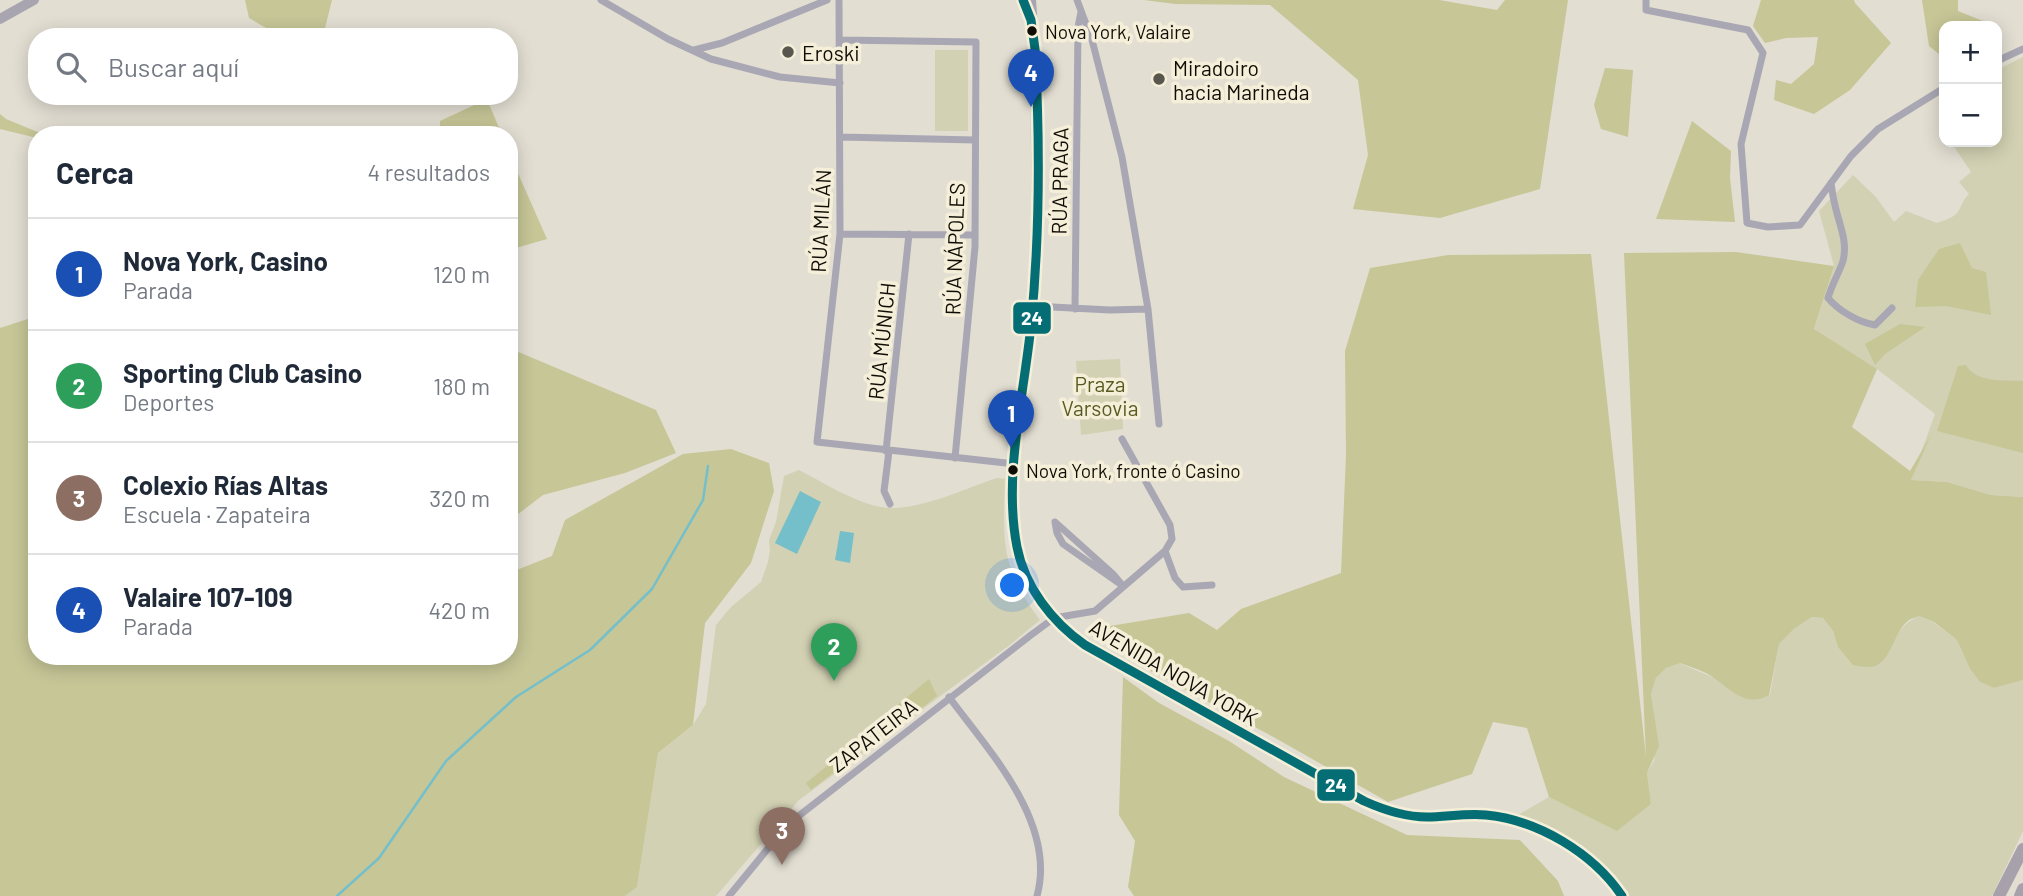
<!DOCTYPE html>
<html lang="es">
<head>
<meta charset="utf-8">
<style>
  :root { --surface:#fff; --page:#f2f2f3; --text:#1f2937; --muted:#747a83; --line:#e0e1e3; --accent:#58564d }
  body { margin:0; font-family:Barlow,sans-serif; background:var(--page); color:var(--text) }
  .controls { position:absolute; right:21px; top:21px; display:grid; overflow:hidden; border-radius:14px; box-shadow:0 4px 18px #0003 }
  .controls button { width:63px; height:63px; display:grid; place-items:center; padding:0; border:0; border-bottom:2px solid var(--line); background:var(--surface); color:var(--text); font:35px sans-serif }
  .you { position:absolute; left:1013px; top:586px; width:24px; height:24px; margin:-18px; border:5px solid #fff; border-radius:50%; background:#1a73e8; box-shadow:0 0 0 10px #1a73e833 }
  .badge { display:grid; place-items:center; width:46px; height:46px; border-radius:50%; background:var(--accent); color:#fff; font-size:23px; font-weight:700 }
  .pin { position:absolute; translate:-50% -58px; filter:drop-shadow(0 2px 4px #0008) }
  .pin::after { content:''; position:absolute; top:37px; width:24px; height:21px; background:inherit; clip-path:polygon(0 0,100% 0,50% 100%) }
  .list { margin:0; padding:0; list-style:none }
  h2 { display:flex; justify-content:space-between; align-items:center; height:91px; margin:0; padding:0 28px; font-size:30px }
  h2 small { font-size:23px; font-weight:400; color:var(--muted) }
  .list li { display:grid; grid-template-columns:46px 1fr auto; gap:21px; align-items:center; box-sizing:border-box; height:112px; padding:0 28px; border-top:2px solid var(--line) }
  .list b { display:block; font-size:26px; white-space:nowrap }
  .list p { margin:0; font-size:23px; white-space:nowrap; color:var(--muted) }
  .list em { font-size:23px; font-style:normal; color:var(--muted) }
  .icon { flex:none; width:38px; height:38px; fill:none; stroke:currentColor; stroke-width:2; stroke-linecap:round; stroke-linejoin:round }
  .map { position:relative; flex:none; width:2023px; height:896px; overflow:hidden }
  .search { position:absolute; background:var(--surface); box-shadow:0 4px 18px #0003; left:28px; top:28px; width:490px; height:77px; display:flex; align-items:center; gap:18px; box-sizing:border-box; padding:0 24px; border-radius:28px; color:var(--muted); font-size:26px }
  .panel { position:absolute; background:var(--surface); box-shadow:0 4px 18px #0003; left:28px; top:126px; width:490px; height:539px; border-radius:28px }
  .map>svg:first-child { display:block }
  .green { fill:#d2d1b3 }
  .forest { fill:#c6c697 }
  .water { fill:#75bfca }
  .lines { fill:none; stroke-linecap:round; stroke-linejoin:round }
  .stream { stroke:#75bfca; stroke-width:2.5 }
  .street { stroke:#a9a7b3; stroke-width:7 }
  .secondary { stroke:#a8a5b0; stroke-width:10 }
  .highway { stroke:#a6a1ab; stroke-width:12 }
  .bus-1-casing { stroke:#f5efd9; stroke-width:14 }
  .bus-1 { stroke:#056e74; stroke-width:9 }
  .bus-dot { fill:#0e0c05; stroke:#f5efd9; stroke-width:2.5 }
  .poi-dot { fill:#58564d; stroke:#f5efd9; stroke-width:2.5 }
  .labels { text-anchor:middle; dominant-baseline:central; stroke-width:7; stroke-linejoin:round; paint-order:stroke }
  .bus-label { font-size:19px; fill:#0e0c05; stroke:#f5efd9; text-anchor:start }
  .poi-label { font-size:21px; fill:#0e0c05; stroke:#f5efd9; text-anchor:start }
  .street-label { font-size:21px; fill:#0e0c05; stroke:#f5efd9 }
  .park-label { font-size:21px; fill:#585a21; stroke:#f5efd9 }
  .line-badge { stroke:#f5efd9; stroke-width:2.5 }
  .badge-label { font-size:19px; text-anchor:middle; font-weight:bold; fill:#fff }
</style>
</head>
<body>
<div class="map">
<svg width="2023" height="896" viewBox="0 0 2023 896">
  <rect width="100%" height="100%" fill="#e2ded2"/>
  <path class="green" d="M935,50H968V131H935Z
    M2023,57V497L1991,495L1947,482L1911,480L1935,414L1877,369L1814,330L1834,266L1819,211L1853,175L1876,197L1894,222L1906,211L1937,223C1945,220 1956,217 1959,210C1963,203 1963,200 1969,194L1959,182L1971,172L1951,142H1997V70Z
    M1120,359L1123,429L1081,435L1076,361Z
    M799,470C822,482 848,498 872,505C909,517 962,489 997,478L1005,479C1003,542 1000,567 1040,620L1011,644L799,800L716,896H625L637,887L658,753L693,725L706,704L716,625L731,607L761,582L768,562L770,550L769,540L776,522L784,476Z
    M1919,616L1933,622L1957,640L1970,669L1980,682L1994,688L2023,680V831L1992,896H1629L1615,875L1583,846L1518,815L1549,797L1617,830L1651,804L1647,773L1654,761L1657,736L1651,694L1656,678L1666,668L1679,663L1712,677L1770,695L1779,644L1794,629L1812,617L1823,618L1833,631L1838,647L1889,652C1895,636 1903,623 1919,616Z"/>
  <path class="forest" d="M245,0H332L324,32L321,37H282L249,18Z
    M1144,0H1439L1497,10L1505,0H1568L1540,189L1440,218L1353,209L1368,155L1358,80L1270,5L1175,4Z
    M1761,0H1854L1855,3L1891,43L1850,90L1814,114L1774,100L1776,80L1791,84L1814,64L1818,37L1786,38L1765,43L1753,26Z
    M1922,0H1958V11L1983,21L1986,26H1944V58L1929,46Z
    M1605,68L1633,70L1628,137L1601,129L1594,105Z
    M487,99L502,135H440V121Z
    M0,114L6,119L45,135H37V138L0,129Z
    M1692,121L1731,151L1730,178L1735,222L1656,219Z
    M509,153L547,239L509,250Z
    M1960,243L1972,268L1986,272L1991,315L1946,306L1915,307L1918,280L1939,249Z
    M1736,252L1834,266L1814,329L1877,369L1852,427L1910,471L1931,435L1911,480L1947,482L1991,495L2023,497V680L1994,688L1980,682L1970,669L1957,640L1934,622L1919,616C1915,618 1911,618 1908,621C1893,632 1891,666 1870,667C1864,667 1858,666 1853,665L1838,647L1833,631L1823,618L1812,617L1794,629L1779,644L1769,695C1743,710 1727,684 1706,673C1698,669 1688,666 1680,663L1666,668L1656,678L1651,694L1659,746L1647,773L1651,804L1617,831L1549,797L1527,728L1493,722L1472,774L1388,802L1277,739L1130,660L1104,627L1189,613L1217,630L1241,609L1341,573L1346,455L1345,351L1370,268L1448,255L1591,254L1646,757L1624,253Z
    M37,316V656H509V573L552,556L565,520L683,454L731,449L769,463L774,491L751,563L705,623L693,725L658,753L637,887L625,896H0V328Z
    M1900,324L1925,327L1885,354L1875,365L1865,344Z
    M509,348L656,410L676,453L625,473L543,495L509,521Z
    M1966,365C1976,383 2005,380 2023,381V453L1937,431L1958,366Z
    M1123,677L1159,703L1229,741L1284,777L1407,835L1520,840L1558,881L1564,896H1134L1128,887L1135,841L1119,815Z
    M929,679L937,696L901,724L893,717L899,704Z
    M870,731L873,742L811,790L806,783Z"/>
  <path class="water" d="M800,491L821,502L797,554L775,543Z
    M840,531L854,533L850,563L835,560Z"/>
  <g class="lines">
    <path class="stream" d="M337,896L379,858L446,761L516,697L590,650L652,589L703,500L708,466"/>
    <path class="street" d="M601,0L668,39L711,59L780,77L840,83
      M839,0L840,234L817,442L1015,464
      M1077,0L1092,40L1122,157L1148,309L1159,424
      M1646,0V10L1748,30L1763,53L1741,144L1747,223L1768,227L1800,225L1851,156L1878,129L1944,88
      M840,40L976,42L975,247L955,458
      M694,50L722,43L827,0
      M1997,61L2023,49
      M840,137L975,140
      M1831,183C1832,190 1833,198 1835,205C1839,225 1848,240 1843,261C1839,273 1832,284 1828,298C1839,311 1858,322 1875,325L1892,308
      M840,234L975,235
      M1033,306L1110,310L1148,309
      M1075,309L1078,27L1081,12
      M886,451L909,234
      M889,451L884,491L890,504
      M1055,522L1113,574L1123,586L1063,544L1057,533Z
      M1165,551L1175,578L1183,587L1212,585
      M949,697C989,751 1057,823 1037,896
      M729,896L784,829L796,818L1031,635L1054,618L1095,611L1165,551L1172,539L1170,525L1122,439"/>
    <path class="secondary" d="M1031,0L1035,56L1037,244L1033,306L1015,456L1013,499L1017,549L1024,573L1054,618L1066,631L1106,656L1194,707L1364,801C1377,807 1390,813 1405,815C1431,820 1459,813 1486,815C1529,817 1603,858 1622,896
      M0,19L34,0"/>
    <path class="highway" d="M1999,896L2023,849
      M2020,896L2023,889"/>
    <defs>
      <path id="bus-1" d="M1023,0L1031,20L1035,49C1040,141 1040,234 1031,325C1024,396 1003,476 1017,547C1025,587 1052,622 1085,645L1364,801C1384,810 1404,817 1427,817C1446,817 1466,813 1486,815C1538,820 1593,853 1622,896"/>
    </defs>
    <use href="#bus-1" class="bus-1-casing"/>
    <use href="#bus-1" class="bus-1"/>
  </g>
  <g class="bus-dot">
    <circle cx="1032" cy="31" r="6"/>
    <circle cx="1013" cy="470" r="6"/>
  </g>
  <g class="poi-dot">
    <circle cx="788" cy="52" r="7"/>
    <circle cx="1159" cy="79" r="7"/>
  </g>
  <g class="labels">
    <g class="bus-label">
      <text x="1045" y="31">Nova York, Valaire</text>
      <text x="1026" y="470">Nova York, fronte ó Casino</text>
    </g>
    <g class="poi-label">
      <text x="802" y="52">Eroski</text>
      <text x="1173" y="67">Miradoiro<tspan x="1173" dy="24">hacia Marineda</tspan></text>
    </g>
    <g class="street-label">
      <text transform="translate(1059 181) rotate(-89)">RÚA PRAGA</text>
      <text transform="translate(820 221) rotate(-87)">RÚA MILÁN</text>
      <text transform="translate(954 249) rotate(-88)">RÚA NÁPOLES</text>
      <text transform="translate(881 341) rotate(-84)">RÚA MÚNICH</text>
      <text transform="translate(1174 672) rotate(30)">AVENIDA NOVA YORK</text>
      <text transform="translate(873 735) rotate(-38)">ZAPATEIRA</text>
    </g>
    <g class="park-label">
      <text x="1100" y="383">Praza<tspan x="1100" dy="24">Varsovia</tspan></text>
    </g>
  </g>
  <g class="line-badge">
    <rect x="1012" y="301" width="40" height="34" rx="7" fill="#056e74"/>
    <rect x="1316" y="768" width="40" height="34" rx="7" fill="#056e74"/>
  </g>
  <g class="badge-label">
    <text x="1032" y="325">24</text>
    <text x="1336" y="792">24</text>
  </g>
</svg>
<div class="controls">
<button>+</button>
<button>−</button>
</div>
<div class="you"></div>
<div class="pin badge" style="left:1011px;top:448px;background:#1a4fb4">1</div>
<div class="pin badge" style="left:834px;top:681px;background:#2e9e5b">2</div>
<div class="pin badge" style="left:782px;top:865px;background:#8d6e63">3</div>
<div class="pin badge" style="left:1031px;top:107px;background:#1a4fb4">4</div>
<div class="search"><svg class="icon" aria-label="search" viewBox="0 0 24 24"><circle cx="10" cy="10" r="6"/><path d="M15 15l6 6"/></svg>Buscar aquí</div>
<section class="panel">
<h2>Cerca<small>4 resultados</small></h2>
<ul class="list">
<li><span class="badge" style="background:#1a4fb4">1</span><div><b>Nova York, Casino</b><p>Parada</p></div><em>120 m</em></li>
<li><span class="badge" style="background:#2e9e5b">2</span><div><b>Sporting Club Casino</b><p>Deportes</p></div><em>180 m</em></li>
<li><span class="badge" style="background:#8d6e63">3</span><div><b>Colexio Rías Altas</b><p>Escuela · Zapateira</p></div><em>320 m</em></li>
<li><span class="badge" style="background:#1a4fb4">4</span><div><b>Valaire 107-109</b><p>Parada</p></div><em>420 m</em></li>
</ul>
</section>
</div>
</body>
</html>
